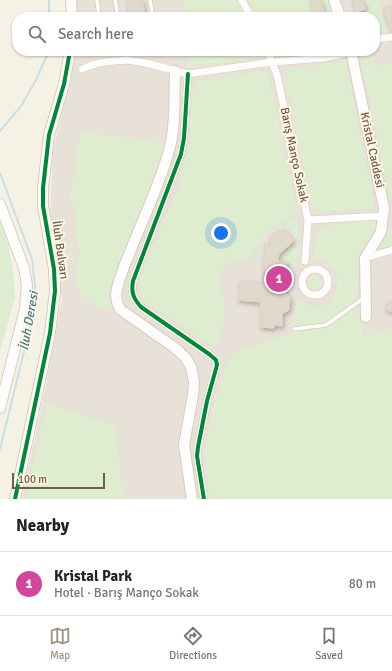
<!DOCTYPE html>
<html lang="en">
<head>
<meta charset="utf-8">
<style>
  :root { --surface:#fff; --page:#f2f2f2; --text:#222; --muted:#767676; --line:#e0e0e0; --accent:#a0907e }
  body { margin:0; font-family:Signika,sans-serif; background:var(--page); color:var(--text) }
  .scale { position:absolute; left:12px; bottom:10px; width:93px; box-sizing:border-box; padding-left:4px; border:2px solid #725b47; border-top:0; font-size:11px; line-height:14px; white-space:nowrap; color:#725b47; -webkit-text-stroke:3px #fff8e5; paint-order:stroke }
  .you { position:absolute; left:221px; top:233px; width:14px; height:14px; margin:-10px; border:3px solid #fff; border-radius:50%; background:#1a73e8; box-shadow:0 0 0 6px #1a73e833 }
  .badge { display:grid; place-items:center; width:26px; height:26px; border-radius:50%; background:var(--accent); color:#fff; font-size:13px; font-weight:700 }
  .pin { position:absolute; translate:-50% -50%; border:2px solid #fff; box-shadow:0 1px 4px #0006 }
  .list { margin:0; padding:0; list-style:none }
  h2 { display:flex; justify-content:space-between; align-items:center; height:52px; margin:0; padding:0 16px; font-size:17px }
  h2 small { font-size:13px; font-weight:400; color:var(--muted) }
  .list li { display:grid; grid-template-columns:26px 1fr auto; gap:12px; align-items:center; box-sizing:border-box; height:64px; padding:0 16px; border-top:1px solid var(--line) }
  .list b { display:block; font-size:15px; white-space:nowrap }
  .list p { margin:0; font-size:13px; white-space:nowrap; color:var(--muted) }
  .list em { font-size:13px; font-style:normal; color:var(--muted) }
  .icon { flex:none; width:22px; height:22px; fill:none; stroke:currentColor; stroke-width:2; stroke-linecap:round; stroke-linejoin:round }
  .map { position:relative; flex:none; width:392px; height:499px; overflow:hidden }
  .search { position:absolute; background:var(--surface); box-shadow:0 1px 3px #0004; left:12px; right:12px; top:12px; height:44px; display:flex; align-items:center; gap:10px; box-sizing:border-box; padding:0 14px; border-radius:16px; color:var(--muted); font-size:15px }
  .sheet { height:116px; background:var(--surface) }
  nav { display:flex; justify-content:space-around; align-items:center; box-sizing:border-box; height:56px; border-top:1px solid var(--line); background:var(--surface); font-size:11px; color:var(--muted) }
  nav a { display:grid; justify-items:center; gap:2px }
  nav .on { color:var(--accent) }
  .map>svg:first-child { display:block }
  .industrial { fill:#e8e1d7 }
  .green { fill:#deedd0 }
  .lines { fill:none; stroke-linecap:round; stroke-linejoin:round }
  .stream { stroke:#c8e0e5; stroke-width:2 }
  .building { fill:#e2d9cd; stroke:#ded4c8; filter:url(#shadow) }
  .lane-casing { stroke:#d4ccc1; stroke-width:5 }
  .street-casing { stroke:#d4ccc1; stroke-width:8 }
  .secondary-casing { stroke:#d6cdc2; stroke-width:12 }
  .lane { stroke:#fefdfb; stroke-width:3.5 }
  .street { stroke:#fefdfb; stroke-width:7 }
  .secondary { stroke:#fefdfb; stroke-width:10 }
  .cycleway-casing { stroke:#fff8e5; stroke-width:6 }
  .cycleway { stroke:#00873e; stroke-width:4 }
  .labels { text-anchor:middle; dominant-baseline:central; stroke-width:4; stroke-linejoin:round; paint-order:stroke }
  .street-label { font-size:12px; fill:#725b47; stroke:#fff8e5 }
  .water-label { font-size:13px; font-style:italic; fill:#43788c; stroke:#fff8e5 }
</style>
</head>
<body>
<div class="map">
<svg width="392" height="499" viewBox="0 0 392 499">
  <defs>
    <filter id="shadow"><feDropShadow dx="1.5" dy="2.5" stdDeviation="2" flood-color="#0004"/></filter>
  </defs>
  <rect width="100%" height="100%" fill="#f6f1e5"/>
  <path class="industrial" d="M76,0H392V499H22L46,385L62,298L59,274L50,218L53,149L74,63L75,51H375V17H78Z"/>
  <path class="green" d="M182,0H237L247,17H186Z
    M249,0H328L335,17H258Z
    M365,0H378L388,31L375,33V17H350L368,10Z
    M187,51H261L264,57L187,67Z
    M276,51H322L284,56L278,53Z
    M361,51H373L375,66L392,63V207L360,53Z
    M345,62L375,208L319,212L312,207L285,77L290,68Z
    M267,70L297,211L268,231L247,260L230,261L219,275L225,306L223,326L215,348L141,299L140,276L180,184L187,154L194,81Z
    M88,132L155,142L164,147L147,196L109,289L110,307L98,308L80,294L76,277L80,250L75,232L77,219L70,196L80,135Z
    M297,217C300,232 302,259 292,271H289L290,262L281,259V252L286,251L298,241L286,226L294,218Z
    M376,220L378,228L369,244L359,258L356,300L326,322L292,327L297,300C304,303 311,307 318,306C334,305 341,285 336,272C334,268 329,263 326,260L313,259L317,230L323,226Z
    M0,223L9,247L13,270L15,298L0,352Z
    M392,226V245L378,249L392,228Z
    M307 282a7 7 0 1 1 14 0a7 7 0 1 1-14 0Z
    M357,306L363,336L392,330V499H210L204,451L214,405L227,362L236,351L290,334L329,327Z
    M47,404L115,425L123,499H25Z"/>
  <g class="lines">
    <path class="stream" d="M49,0V17
      M0,131L21,106L36,80L49,51
      M0,173L32,259L35,286L32,319L0,449"/>
  </g>
  <path class="building" d="M127,0H142L146,17H130Z
    M309,0H320L326,17H315Z
    M352,0H362L366,9L356,12Z
    M392,5V32L383,9Z
    M279,230L281,231L284,230L294,241L279,254L278,261L287,262L285,277H286L285,292L290,297L289,310L282,314V326L274,325V328L260,327L261,302L238,300L240,281L267,283V272H263L265,244L271,245L269,239Z
    M392,301V312L389,311L385,308L386,305L388,302Z"/>
  <g class="lines">
    <defs>
      <path id="lane" d="M97,0L99,17
        M115,0L118,17
        M150,0L153,17
        M294,329L326,325L364,298"/>
      <path id="street" d="M242,0L251,17
        M375,39L392,37
        M268,51L277,75L308,220L305,261
        M82,69L92,65L104,62L127,60L146,63L188,74L272,62L324,58L351,52
        M188,74L184,138L181,154L133,281C131,292 133,298 141,307L209,354L216,360L217,365L207,401L198,447L197,456L204,499
        M308,220L383,216
        M365,258L392,250
        M302 282a13 13 0 1 1 26 0a13 13 0 1 1-26 0Z"/>
      <path id="secondary" d="M71,0L72,17
        M334,0L340,17
        M351,51L384,208L381,232L365,258L366,317
        M175,71C174,96 176,123 170,147C159,188 139,227 124,267C119,282 111,296 121,310L175,348L186,358L191,367L194,382L193,395L184,445L192,499
        M0,204L24,268L27,285L25,309L0,408
        M15,499L50,333L55,291L54,269L43,206V188L49,135L64,84L70,51"/>
    </defs>
    <use href="#lane" class="lane-casing"/>
    <use href="#street" class="street-casing"/>
    <use href="#secondary" class="secondary-casing"/>
    <use href="#lane" class="lane"/>
    <use href="#street" class="street"/>
    <use href="#secondary" class="secondary"/>
    <defs>
      <path id="cycleway" d="M188,74L184,138L181,154L133,281C131,292 133,298 141,307L209,354L216,360L217,365L207,401L198,447L197,456L204,499
        M15,499L50,333L55,291L54,269L43,206V188L49,135L64,84L70,51"/>
    </defs>
    <use href="#cycleway" class="cycleway-casing"/>
    <use href="#cycleway" class="cycleway"/>
  </g>
  <g class="labels">
    <g class="street-label">
      <text transform="translate(372 150) rotate(78)">Kristal Caddesi</text>
      <text transform="translate(294 155) rotate(78)">Barış Manço Sokak</text>
      <text transform="translate(60 250) rotate(82)">İluh Bulvarı</text>
    </g>
    <g class="water-label">
      <text transform="translate(29 321) rotate(-80)">İluh Deresi</text>
    </g>
  </g>
</svg>
<div class="scale">100 m</div>
<div class="you"></div>
<div class="pin badge" style="left:279px;top:279px;background:#d1479c">1</div>
<div class="search"><svg class="icon" aria-label="search" viewBox="0 0 24 24"><circle cx="10" cy="10" r="6"/><path d="M15 15l6 6"/></svg>Search here</div>
</div>
<section class="sheet">
<h2>Nearby<small></small></h2>
<ul class="list">
<li><span class="badge" style="background:#d1479c">1</span><div><b>Kristal Park</b><p>Hotel · Barış Manço Sokak</p></div><em>80 m</em></li>
</ul>
</section>
<nav>
<a class="on"><svg class="icon" aria-label="map" viewBox="0 0 24 24"><path d="M3 6l6-2 6 2 6-2v14l-6 2-6-2-6 2zM9 4v14M15 6v14"/></svg>Map</a>
<a><svg class="icon" aria-label="directions" viewBox="0 0 24 24"><path d="M12 3l9 9-9 9-9-9zM9 14v-3h6M13 9l2 2-2 2"/></svg>Directions</a>
<a><svg class="icon" aria-label="saved" viewBox="0 0 24 24"><path d="M7 4h10v16l-5-4-5 4z"/></svg>Saved</a>
</nav>
</body>
</html>
